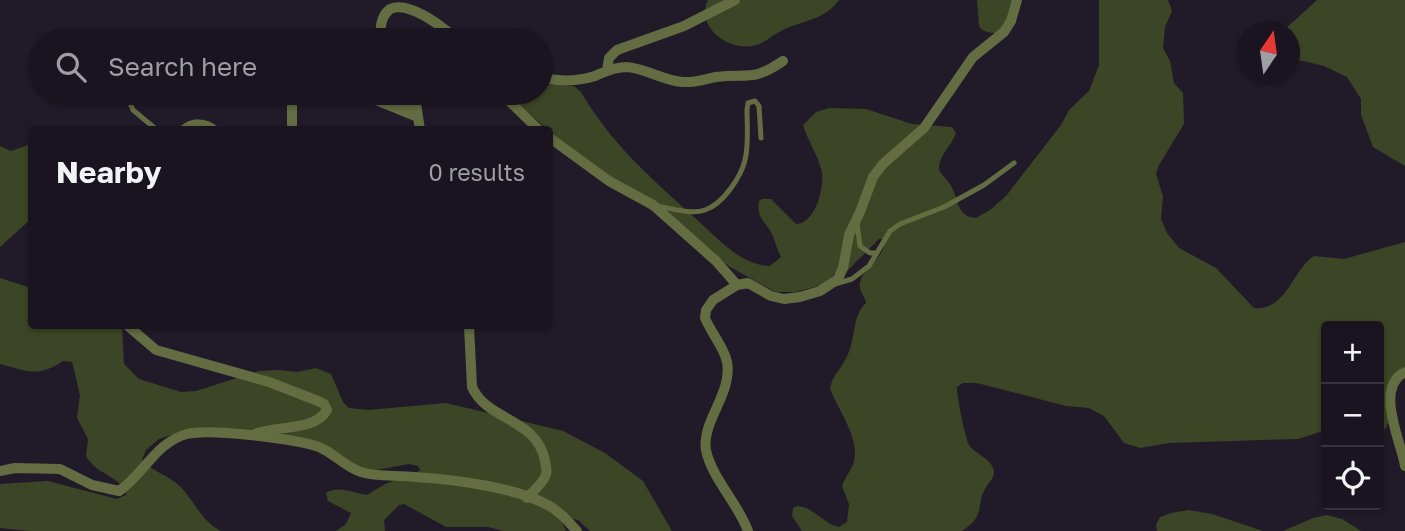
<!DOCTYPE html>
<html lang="en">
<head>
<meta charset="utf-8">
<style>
  :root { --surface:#19141f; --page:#221d28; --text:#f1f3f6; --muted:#9f9ea4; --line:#37333d }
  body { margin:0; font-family:"Golos Text",sans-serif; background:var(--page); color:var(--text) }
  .controls { position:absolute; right:21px; bottom:21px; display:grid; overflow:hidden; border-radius:7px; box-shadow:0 2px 5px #0004 }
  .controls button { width:63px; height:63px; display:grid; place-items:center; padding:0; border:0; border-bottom:2px solid var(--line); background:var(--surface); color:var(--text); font:35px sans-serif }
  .compass { position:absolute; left:1237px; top:21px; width:63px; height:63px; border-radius:50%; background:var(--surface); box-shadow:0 2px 5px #0004; rotate:13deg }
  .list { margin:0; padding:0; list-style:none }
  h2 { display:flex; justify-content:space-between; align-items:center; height:91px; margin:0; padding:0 28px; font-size:30px }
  h2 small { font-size:23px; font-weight:400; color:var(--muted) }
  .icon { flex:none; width:38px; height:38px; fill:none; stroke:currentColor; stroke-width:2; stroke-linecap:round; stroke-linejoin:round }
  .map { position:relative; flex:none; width:1405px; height:531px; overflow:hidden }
  .search { position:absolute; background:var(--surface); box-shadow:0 2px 5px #0004; left:28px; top:28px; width:525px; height:77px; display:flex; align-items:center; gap:18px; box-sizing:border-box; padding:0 24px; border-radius:38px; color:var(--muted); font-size:26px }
  .panel { position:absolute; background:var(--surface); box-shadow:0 2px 5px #0004; left:28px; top:126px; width:525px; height:203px; border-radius:7px }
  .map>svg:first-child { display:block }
  .green { fill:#3c4525 }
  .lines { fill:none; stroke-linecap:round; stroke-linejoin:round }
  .lane { stroke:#646c41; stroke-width:5 }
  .street { stroke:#646c41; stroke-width:10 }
</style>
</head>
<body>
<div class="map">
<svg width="1405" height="531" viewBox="0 0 1405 531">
  <rect width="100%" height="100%" fill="#211b29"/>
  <path class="green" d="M708,0H839C824,21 802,20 781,31C771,36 764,44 752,46C727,50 695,26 708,0Z
    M977,0H1022L1011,17L997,33C990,33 982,32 979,26Z
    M1099,0H1168L1172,11L1165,27L1163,48L1170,61L1174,83L1183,93L1184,124L1159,165L1156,174L1163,196L1161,219L1167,233L1179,248L1216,268L1254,308C1287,311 1292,270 1314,256L1344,259L1405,242V367C1368,383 1405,420 1379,433V326H1326V430L1298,439L1169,443L1140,448L1124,443L1104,416L1089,408L1066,406L977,383H963L957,387C956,393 966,441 969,445C975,454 993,459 994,472C994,478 990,481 987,486C974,505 988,514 962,531H802L792,516L793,508L797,506C814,507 822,523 839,527L847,522L849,504L842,486C845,477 852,469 854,461C860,437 837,409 830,388C833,374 843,367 848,354C856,337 852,315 866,303C865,296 858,290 860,282C864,266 887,257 884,239H879L848,270L837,272L822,285L796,292H776L730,267L550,132L507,93H541V84L574,86L581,92C612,145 650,177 695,218C717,237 739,265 770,266L781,257C777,250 775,241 772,234C766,221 756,219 759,201L762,199H771L796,224C815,224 824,189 822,173C819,156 808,142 803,125L816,112L829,108L866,109L912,124L952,127L956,133C951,147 939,154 939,170C942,175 946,179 950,184C959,198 956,217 976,218L990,210L1006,196L1061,125L1069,110L1089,91L1099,65Z
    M1317,0H1405V166L1373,147L1361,115V99L1347,77L1324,66L1290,58V32L1283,31Z
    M31,144V219L0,247V146L11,151Z
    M0,278L31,288L32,326H122L124,364L139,379L181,392L196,391L259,371L279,370L297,372L316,368L331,374L343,402L349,408L368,410L446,403L563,431L605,453L643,481L672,531H590L578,520L566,517L563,524L566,531H503L488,527H446L404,504L399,505L384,520L385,531H336L346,524L351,513L328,501L326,493C339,485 353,493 367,495L385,484L417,472L420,470L418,466L409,464L376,470L359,467L332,450L184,431L159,439L146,450L142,460C151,470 164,474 175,482C193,496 199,520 221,531H30L0,528V484L48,481L117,499L126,495C122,476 96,475 86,456L88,439L77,418L80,395L72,362L63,361C37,378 28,371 0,364Z
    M1189,510L1212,514L1263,531H1157L1156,525L1160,517L1171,513Z
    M1327,515L1342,519L1361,531H1283L1313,518Z"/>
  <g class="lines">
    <path class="lane" d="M149,40L152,32
      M126,93L133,110L157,130
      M391,93L396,99L417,111
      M656,206C671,208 691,215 705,210C723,204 741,177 745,160C749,144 747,126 747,110L748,103L755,101L759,106L761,138
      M857,223L860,246L870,253H876
      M835,284L852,279L869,266L890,231L900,224L944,207L984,185L1014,163"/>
    <path class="street" d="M381,40C380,29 380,17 390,9C409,0 444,28 458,40
      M607,70L609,58L617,50L684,26L735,0
      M541,78C560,81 576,82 595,76C605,72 614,67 626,67C646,68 663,81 683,82C694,83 705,79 716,77C749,73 752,82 783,61
      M359,93L418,117
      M411,93L416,103L420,130
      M501,93L539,130
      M184,130C193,122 205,123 214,130
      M292,130V93
      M550,138L609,181L653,205L716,261L737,285
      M128,326L156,350L269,382L318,401L324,404L327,410C315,432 274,425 255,434
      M469,326L472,387C487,421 537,418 545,461C546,467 548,472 545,477C541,485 533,491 527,498
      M1405,372C1374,387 1401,441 1405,466
      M0,471L15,468L60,469L92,485L119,491C144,474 156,442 187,434C209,428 297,439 319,447C334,453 345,467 361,472C376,477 397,475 414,477C451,479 529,488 558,512C565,517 571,525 577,531
      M748,531C738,503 712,479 706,450C701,422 733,393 727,362C724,347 711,333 705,318L706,310L713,300L737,285L748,283L771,296L784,299L800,297L820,291L838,279L843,268L849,235L860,212L873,177L883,164L924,128L973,57L1004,32L1011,21L1017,0"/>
  </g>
</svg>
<div class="controls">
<button>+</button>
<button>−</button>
<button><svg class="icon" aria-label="locate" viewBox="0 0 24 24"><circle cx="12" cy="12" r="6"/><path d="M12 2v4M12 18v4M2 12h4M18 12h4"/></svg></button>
</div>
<svg class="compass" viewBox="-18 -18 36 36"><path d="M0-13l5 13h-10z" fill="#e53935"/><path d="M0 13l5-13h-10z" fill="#9f9ea4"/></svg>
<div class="search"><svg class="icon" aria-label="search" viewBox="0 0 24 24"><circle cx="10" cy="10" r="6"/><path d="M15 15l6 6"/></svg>Search here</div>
<section class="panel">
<h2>Nearby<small>0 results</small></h2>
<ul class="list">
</ul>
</section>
</div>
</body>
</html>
